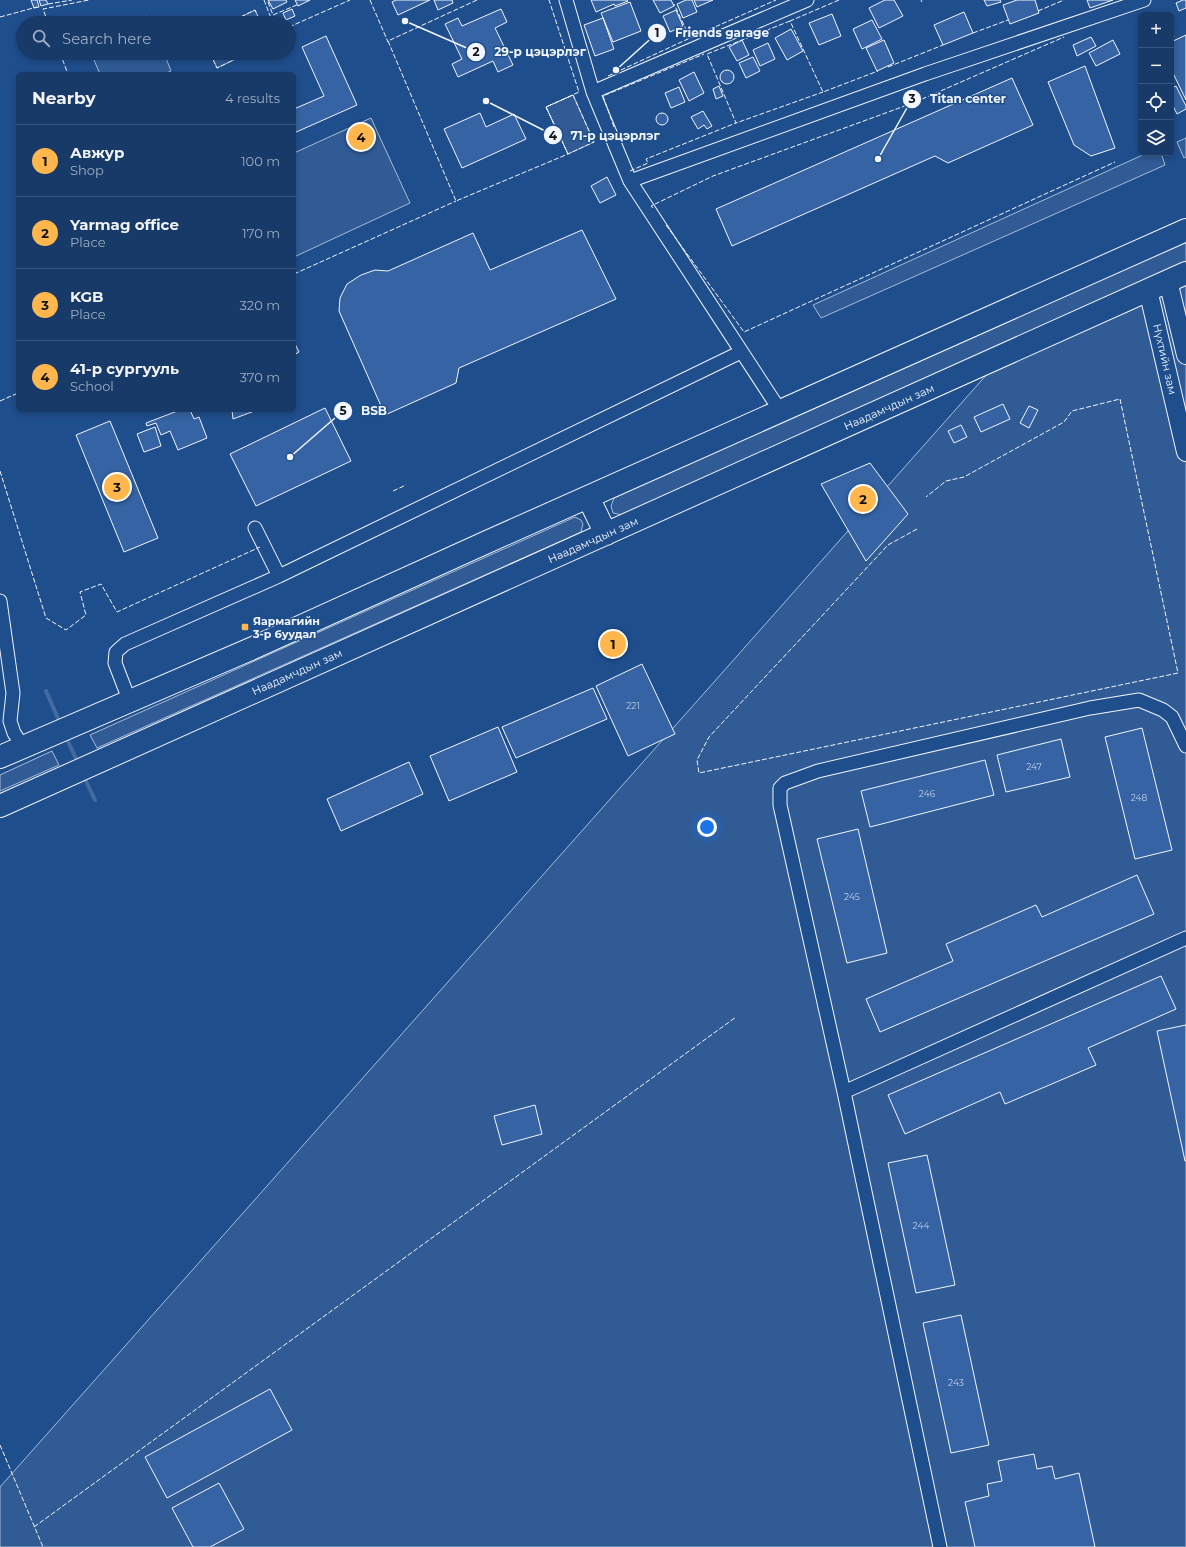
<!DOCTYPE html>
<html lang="en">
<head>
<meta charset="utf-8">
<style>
  :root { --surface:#173a69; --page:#20416f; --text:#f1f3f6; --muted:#9eadc0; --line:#36547d; --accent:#ffb74d }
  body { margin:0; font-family:Montserrat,sans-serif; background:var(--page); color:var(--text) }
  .controls { position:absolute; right:12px; top:12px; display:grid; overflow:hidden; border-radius:6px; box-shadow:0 2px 6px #0003 }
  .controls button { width:36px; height:36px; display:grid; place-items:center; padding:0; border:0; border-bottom:1px solid var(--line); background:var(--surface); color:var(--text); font:20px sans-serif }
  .you { position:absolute; left:707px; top:827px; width:14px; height:14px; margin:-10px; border:3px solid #fff; border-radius:50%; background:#1a73e8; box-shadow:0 0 0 6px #1a73e833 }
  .badge { display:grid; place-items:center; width:26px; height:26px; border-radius:50%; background:var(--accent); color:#111; font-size:13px; font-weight:700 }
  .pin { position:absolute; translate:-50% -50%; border:2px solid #fff; box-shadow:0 1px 4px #0006 }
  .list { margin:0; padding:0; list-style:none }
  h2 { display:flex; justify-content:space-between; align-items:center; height:52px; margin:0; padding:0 16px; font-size:17px }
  h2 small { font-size:13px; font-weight:400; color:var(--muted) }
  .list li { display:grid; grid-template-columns:26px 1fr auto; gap:12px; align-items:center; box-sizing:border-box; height:72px; padding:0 16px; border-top:1px solid var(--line) }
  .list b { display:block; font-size:15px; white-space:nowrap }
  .list p { margin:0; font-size:13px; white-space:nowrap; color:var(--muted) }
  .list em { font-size:13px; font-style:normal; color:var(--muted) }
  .icon { flex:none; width:22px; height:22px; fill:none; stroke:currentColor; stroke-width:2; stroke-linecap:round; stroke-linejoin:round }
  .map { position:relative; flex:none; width:1186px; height:1547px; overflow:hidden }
  .search { position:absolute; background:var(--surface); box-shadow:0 2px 6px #0003; left:16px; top:16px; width:280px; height:44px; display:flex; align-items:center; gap:10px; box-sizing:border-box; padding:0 14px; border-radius:22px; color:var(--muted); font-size:15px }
  .panel { position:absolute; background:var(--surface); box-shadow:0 2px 6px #0003; left:16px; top:72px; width:280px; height:340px; border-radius:6px }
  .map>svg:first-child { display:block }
  .green { fill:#305b95; stroke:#a8bbd7 }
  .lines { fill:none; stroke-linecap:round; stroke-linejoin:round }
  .stream { stroke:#446ba0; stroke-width:4 }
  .building { fill:#3563a3; stroke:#f2f6ff }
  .street-casing { stroke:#f2f6ff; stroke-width:15 }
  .secondary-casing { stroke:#f2f6ff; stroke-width:20 }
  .highway-casing { stroke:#f2f6ff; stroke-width:24 }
  .street { stroke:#1f4e8c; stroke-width:13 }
  .secondary { stroke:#1f4e8c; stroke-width:18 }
  .highway { stroke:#1f4e8c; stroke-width:22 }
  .fence { stroke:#f2f6ff; stroke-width:1; stroke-dasharray:5 2; stroke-linecap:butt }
  .poi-dot { fill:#ffb74d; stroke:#1f4e8c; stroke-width:1.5 }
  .labels { text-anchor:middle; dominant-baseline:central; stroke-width:3; stroke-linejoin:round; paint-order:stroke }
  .number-label { font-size:9px; fill:#c3d1e8 }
  .street-label { font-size:11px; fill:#f2f6ff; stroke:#1f4e8c }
  .poi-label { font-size:11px; font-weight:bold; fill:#f2f6ff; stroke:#1f4e8c; text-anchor:start }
  .leader { fill:none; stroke:#f2f6ff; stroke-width:1.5 }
  .callout-dot { fill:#f2f6ff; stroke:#1f4e8c; stroke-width:1.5 }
  .mark-label { font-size:12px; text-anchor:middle; font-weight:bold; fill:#111 }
  .callout-label { font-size:12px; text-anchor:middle; font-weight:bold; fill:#f2f6ff; stroke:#1f4e8c; stroke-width:3; stroke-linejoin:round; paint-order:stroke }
</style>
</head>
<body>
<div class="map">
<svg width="1186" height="1547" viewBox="0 0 1186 1547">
  <rect width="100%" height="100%" fill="#1f4e8c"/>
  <path class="green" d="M255,10L261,23H228Z
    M147,16L150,23H132Z
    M91,53H164L171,71L164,74H100Z
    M210,53H248L217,68Z
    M573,95L594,142L568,154L546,107Z
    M371,118L410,203L294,257V153Z
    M1186,138V157L1184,158L1177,142Z
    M1147,153H1161L1165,165L821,318L813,305Z
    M1186,242V1547H0V1487L1020,337L623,515L613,513L611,506L614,498Z
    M575,517L581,520L583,524L581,532L577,534L97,748L90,735Z
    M52,751L59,765L0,791V775Z"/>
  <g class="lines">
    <path class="stream" d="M46,691L60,723
      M65,735L78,763
      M83,775L95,800"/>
  </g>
  <path class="building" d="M31,0H37L39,7L34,8Z
    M39,0H46L48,4L41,6Z
    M268,0H286L287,2L273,9Z
    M295,0H310L298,6Z
    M396,0H430L398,15L392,2Z
    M434,0H452L453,3L438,10Z
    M591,0H627L628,1L615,6L614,4L596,12Z
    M653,0H671L674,6L660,13Z
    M686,0H692L697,12L683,18L677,4Z
    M694,0H713L697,7Z
    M885,0H894L903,16L879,28L869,8Z
    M984,0H1000L1001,2L987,6Z
    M1017,0H1035L1039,13L1010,24L1003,5Z
    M1087,0H1113L1090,8Z
    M1183,0H1186V8L1179,11L1176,3Z
    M630,2L641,31L613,42L601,13Z
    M292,9L295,16L286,20L283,13Z
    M501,9L507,22L495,28L513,65L498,72L493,61L458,77L452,64L462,59L445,24L458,18L462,26Z
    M676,10L683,26L670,32L663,16Z
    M964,12L973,33L943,45L934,25Z
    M832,14L841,36L819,45L809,23Z
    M603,18L614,49L595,56L584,25Z
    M872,20L882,39L862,49L853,29Z
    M791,29L803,51L787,60L775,38Z
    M1171,30L1174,37L1171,39Z
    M1186,35V100L1171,69V42Z
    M326,36L357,105L294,133V109L324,96L302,47Z
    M1091,37L1096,46L1077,56L1073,45Z
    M742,40L749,55L737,61L729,47Z
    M884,40L894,63L877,71L866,48Z
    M1113,40L1120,54L1096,66L1089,53Z
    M768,43L775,59L760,66L753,50Z
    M753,57L760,71L746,78L739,63Z
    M1085,66L1115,148L1091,156L1074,145L1048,82Z
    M720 77a7 7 0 1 1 14 0a7 7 0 1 1-14 0Z
    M694,72L704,93L689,101L679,80Z
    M1012,78L1033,125L948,163L935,156L732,246L716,209Z
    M719,86L723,96L716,99L713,89Z
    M1176,86L1186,106V109L1177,114L1171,102V88Z
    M679,87L685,102L671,108L665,93Z
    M703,111L712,126L707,129L704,125L698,129L691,117Z
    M656 119a6 6 0 1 1 12 0a6 6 0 1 1-12 0Z
    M480,113L486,127L514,114L526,139L462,168L444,129Z
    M607,177L616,195L600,203L591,186Z
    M582,230L616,299L459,368L456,383L385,415L339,311L340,298L347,284L361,275L375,270L388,271L473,233L490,270Z
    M294,342L299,352L294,355Z
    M1003,404L1010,419L981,432L974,417Z
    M1029,406L1038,410L1029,428L1020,423Z
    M325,408L351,461L256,506L230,454Z
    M180,410H190L194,419L199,417L207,438L178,450L170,431L161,435L156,423L147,426L146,423Z
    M232,410H257L233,419Z
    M110,421L158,538L124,552L76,435Z
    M961,425L967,437L954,443L948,431Z
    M155,427L161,446L144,452L137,434Z
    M870,463L908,514L866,561L821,484Z
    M642,664L675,734L628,756L596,686Z
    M593,688L607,719L516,758L502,727Z
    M498,727L517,772L449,801L430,756Z
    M1142,728L1172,850L1135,859L1105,737Z
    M1061,739L1070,777L1006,792L997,755Z
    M985,760L994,795L870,827L861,791Z
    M409,762L423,794L341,831L327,799Z
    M858,829L887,953L847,963L817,839Z
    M1137,875L1154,914L880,1032L866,999L953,961L946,944L1036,905L1042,917Z
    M1161,976L1176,1009L1088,1048L1096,1065L1005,1104L1000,1092L905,1134L888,1095Z
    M1186,1025V1161H1185L1157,1031Z
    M535,1105L542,1134L502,1145L494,1116Z
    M927,1155L955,1285L916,1293L888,1163Z
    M961,1315L989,1445L951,1453L923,1323Z
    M270,1389L292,1430L167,1498L145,1457Z
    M1034,1454L1037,1469L1052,1466L1055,1479L1079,1473L1095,1547H975L965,1502L989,1496L987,1484L1002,1481L998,1461Z
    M219,1483L244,1529L210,1547H193L172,1508Z"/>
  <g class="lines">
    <defs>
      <path id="street" d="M566,0L593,92L630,181L781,412
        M593,92L807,0
        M630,181L925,74L1144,0
        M255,528L279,576
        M0,601L13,693L10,721L14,733L24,748
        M130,702L115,663L116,652L125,644L279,576L741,352
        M844,1092L1186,938
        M940,1547L844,1092L780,805V788L785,783L818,771L1090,708L1139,700L1163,710L1172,717L1186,746"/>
      <path id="secondary" d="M1168,281L1186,355
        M1148,290L1186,452"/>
      <path id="highway" d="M588,497L606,534
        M0,757L253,648L487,542L1186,230
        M0,806L1186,273"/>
    </defs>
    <use href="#street" class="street-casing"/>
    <use href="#secondary" class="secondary-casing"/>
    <use href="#highway" class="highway-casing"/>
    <use href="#street" class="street"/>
    <use href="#secondary" class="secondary"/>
    <use href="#highway" class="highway"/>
    <path class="fence" d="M264,0L273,23
      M370,0L388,42
      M477,0L388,41L456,201L568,154L546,107L579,92L549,0
      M839,0L790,21L823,92L878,71
      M921,0L922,2
      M268,2L273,15L299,4
      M48,4L72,0
      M1038,11L1064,0
      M0,17L37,7
      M790,21L707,54L736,123L823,92
      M48,23L43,9L89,0
      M228,23L255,10L261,23
      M289,27L350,0
      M973,33L1008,20
      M690,38L776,0
      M60,53L68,74
      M210,53L217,68L248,53
      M888,67L943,45
      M608,76L690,38L674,4
      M573,95L594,142L568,154L546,107Z
      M614,127L603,96L704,54
      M630,171L648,163L646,159L736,123
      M653,208L651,206L713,176L913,103L1064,37
      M666,225L744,332L1115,162
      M294,274L456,201
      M0,401L18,393
      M0,471L46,618L66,630L86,615L80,592L101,584L117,612L260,547
      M393,491L406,485
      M917,529L888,545L709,737L697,760L699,773L1178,673L1120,399L1072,411L1064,422L964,477L946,481L926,497
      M0,1445L43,1547
      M34,1527L736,1017"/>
  </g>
  <rect class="poi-dot" x="241" y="623" width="8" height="8" rx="2"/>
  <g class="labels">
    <g class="number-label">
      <text x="633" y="705">221</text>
      <text x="1034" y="766">247</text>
      <text x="927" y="793">246</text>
      <text x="1139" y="797">248</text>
      <text x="852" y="896">245</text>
      <text x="921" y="1225">244</text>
      <text x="956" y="1382">243</text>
    </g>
    <g class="street-label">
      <text transform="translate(1165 359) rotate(77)">Нүхтийн зам</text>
      <text transform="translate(889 407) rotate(-24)">Наадамчдын зам</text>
      <text transform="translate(593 540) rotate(-24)">Наадамчдын зам</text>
      <text transform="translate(297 672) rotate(-24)">Наадамчдын зам</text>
    </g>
    <g class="poi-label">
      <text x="253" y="621">Яармагийн<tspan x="253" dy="13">3-р буудал</tspan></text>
    </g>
  </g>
  <path class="leader" d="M616 70L657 33M405 21L476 52M878 159L912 99M486 101L553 135M290 457L343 411"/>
  <g class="callout-dot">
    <circle cx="616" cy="70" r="4"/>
    <circle cx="405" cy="21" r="4"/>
    <circle cx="878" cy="159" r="4"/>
    <circle cx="486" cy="101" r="4"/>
    <circle cx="290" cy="457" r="4"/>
    <circle cx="657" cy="33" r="10"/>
    <circle cx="476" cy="52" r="10"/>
    <circle cx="912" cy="99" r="10"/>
    <circle cx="553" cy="135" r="10"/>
    <circle cx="343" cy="411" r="10"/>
  </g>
  <g class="mark-label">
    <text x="657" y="37">1</text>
    <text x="476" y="56">2</text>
    <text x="912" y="103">3</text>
    <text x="553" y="140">4</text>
    <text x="343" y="415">5</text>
  </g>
  <g class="callout-label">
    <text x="722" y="37">Friends garage</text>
    <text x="540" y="56">29-р цэцэрлэг</text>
    <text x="968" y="103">Titan center</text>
    <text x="615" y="140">71-р цэцэрлэг</text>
    <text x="374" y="415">BSB</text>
  </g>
</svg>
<div class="controls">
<button>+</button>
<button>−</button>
<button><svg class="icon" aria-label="locate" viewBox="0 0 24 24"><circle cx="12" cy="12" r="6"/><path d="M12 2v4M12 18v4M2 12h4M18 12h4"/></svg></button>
<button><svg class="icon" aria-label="layers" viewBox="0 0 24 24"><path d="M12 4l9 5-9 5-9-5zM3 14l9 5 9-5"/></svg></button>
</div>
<div class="you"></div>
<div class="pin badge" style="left:613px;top:644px">1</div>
<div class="pin badge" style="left:863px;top:499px">2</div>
<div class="pin badge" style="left:117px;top:487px">3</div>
<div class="pin badge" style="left:361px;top:137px">4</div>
<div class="search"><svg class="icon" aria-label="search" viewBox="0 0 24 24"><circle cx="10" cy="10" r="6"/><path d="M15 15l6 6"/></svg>Search here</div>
<section class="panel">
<h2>Nearby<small>4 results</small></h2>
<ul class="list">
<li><span class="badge">1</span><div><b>Авжур</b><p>Shop</p></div><em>100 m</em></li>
<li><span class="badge">2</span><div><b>Yarmag office</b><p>Place</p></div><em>170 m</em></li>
<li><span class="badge">3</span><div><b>KGB</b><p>Place</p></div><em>320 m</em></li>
<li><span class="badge">4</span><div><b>41-р сургууль</b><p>School</p></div><em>370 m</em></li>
</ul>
</section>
</div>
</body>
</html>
